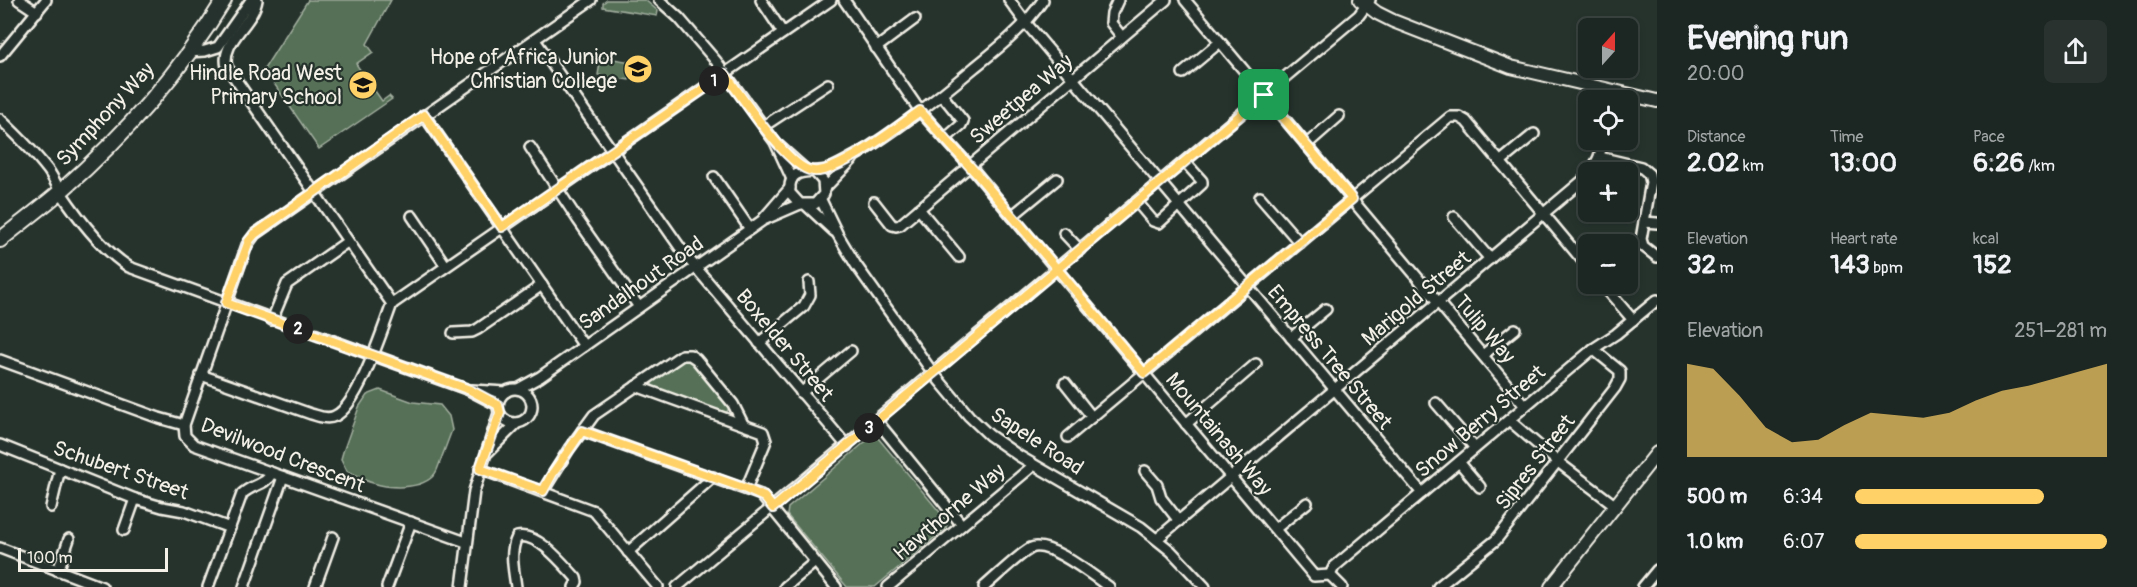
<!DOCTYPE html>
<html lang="en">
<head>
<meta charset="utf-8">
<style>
	:root { --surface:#1c2622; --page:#29322f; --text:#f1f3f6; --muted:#a0a5a5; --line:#3a4340; --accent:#ffd166 }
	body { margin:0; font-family:Pangolin,sans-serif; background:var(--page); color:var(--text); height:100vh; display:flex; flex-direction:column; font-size:22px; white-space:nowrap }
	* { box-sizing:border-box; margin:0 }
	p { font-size:20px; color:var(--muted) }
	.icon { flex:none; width:33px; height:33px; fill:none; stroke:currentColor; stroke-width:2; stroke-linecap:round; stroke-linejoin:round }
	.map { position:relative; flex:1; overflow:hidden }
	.details { display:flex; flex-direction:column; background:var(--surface); width:480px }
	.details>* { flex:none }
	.needle { width:39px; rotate:21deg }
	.tools { position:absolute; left:1578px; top:18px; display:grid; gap:12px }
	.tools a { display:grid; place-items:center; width:60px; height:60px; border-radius:9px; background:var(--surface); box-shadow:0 3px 9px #0003,0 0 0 2px var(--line); font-size:30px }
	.scale { position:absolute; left:18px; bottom:15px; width:150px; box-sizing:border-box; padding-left:6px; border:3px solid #f4f1e8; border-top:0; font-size:16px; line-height:21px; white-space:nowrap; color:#f4f1e8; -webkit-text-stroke:4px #26332d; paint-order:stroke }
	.pin { position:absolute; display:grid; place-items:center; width:51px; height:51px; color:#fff; margin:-26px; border-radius:12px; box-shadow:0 3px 9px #0006 }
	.km { position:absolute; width:30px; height:30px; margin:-15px; border-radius:50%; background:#222; color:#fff; font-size:16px; line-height:30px; text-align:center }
	.round { display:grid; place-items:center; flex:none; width:63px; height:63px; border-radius:9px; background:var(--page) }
	.head { display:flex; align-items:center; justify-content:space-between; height:102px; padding:0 30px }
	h1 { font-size:33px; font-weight:700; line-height:45px }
	.stats { display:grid; grid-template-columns:repeat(3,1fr); gap:9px; height:102px; padding:6px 30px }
	.stats div { display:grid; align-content:center }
	.stats b { font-size:26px; font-weight:700 }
	.stats small { font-size:16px; font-weight:400 }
	.stats p { font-size:16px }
	.chart { height:168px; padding:12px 30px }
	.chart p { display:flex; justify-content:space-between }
	.chart svg { width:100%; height:108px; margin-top:6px; fill:var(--accent); opacity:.7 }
	ul { padding:0 30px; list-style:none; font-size:20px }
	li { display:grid; grid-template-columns:96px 72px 1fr; align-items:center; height:45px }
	li i { height:15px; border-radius:8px; background:var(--accent) }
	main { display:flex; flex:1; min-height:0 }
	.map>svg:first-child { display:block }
</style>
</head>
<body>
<main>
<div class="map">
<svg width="1657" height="587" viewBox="0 0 1657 587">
	<rect width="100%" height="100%" fill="#26332d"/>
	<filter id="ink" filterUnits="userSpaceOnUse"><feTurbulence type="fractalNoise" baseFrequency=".0167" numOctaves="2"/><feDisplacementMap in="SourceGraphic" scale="12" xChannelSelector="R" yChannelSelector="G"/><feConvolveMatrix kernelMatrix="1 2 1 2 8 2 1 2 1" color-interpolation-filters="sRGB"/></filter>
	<g filter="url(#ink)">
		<!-- green -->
		<g fill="#547057" stroke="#a4b0a0" stroke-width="1.5">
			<polygon points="308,0 391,0 367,44 373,52 356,64 382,101 389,96 392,99 319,149 264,69"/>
			<polygon points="607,0 645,0 658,11 657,16 603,7 603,3"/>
			<polygon points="601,57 632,62 629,80 598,75"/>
			<polygon points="681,359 690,359 730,406 727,412 722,413 653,388 651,381"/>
			<path d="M 380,390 L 413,402 L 440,405 L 449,416 L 452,430 L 437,470 C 428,490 392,489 373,483 C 364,481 355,475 347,471 L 341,459 L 343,452 L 359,407 L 367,395 Z"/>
			<polygon points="872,436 878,438 948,522 946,528 875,587 847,587 787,515 788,508"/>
		</g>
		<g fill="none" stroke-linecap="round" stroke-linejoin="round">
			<!-- minor casing -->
			<g stroke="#f4f1e8" stroke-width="14">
				<g id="minor">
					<polyline points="19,0 37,12"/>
					<path d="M 257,0 C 253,24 220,42 227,67 L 392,304"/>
					<polyline points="659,0 679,18 716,61 775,142 792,179"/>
					<polyline points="761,0 783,33"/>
					<polyline points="844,0 920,111 975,172 1314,576 1330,575"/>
					<polyline points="1009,0 1026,23 1422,493"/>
					<polyline points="1118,0 1112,13 1111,23 1122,37"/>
					<polyline points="1185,0 1525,406"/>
					<polyline points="535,40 686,256 847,446"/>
					<polyline points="876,48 915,19"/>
					<polyline points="188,52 205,51 218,47 251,0"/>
					<polyline points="0,56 46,0"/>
					<polyline points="1183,73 1220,42"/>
					<polyline points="942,95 963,121 961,125 945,139"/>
					<polyline points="1611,100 1613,92"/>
					<polyline points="424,115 584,346"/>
					<path d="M 0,119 C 17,135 34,152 48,170 C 53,177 56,184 60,191 C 78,218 101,249 129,267 L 469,390 L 498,405"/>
					<polyline points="764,126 828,84"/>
					<polyline points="1306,145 1339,116"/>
					<polyline points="779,146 807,171"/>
					<polyline points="530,147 578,220 639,307"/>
					<polyline points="1599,157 1641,167 1649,174"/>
					<polyline points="1500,162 1534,134"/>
					<path d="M 815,172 L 823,181 L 824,194 L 815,204 L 800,204 L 790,193 C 787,164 813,175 829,169 C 839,165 849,159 858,154 C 899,129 938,98 975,67 C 1000,47 1025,27 1043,0"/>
					<polyline points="1591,172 1599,157 1603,140"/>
					<polyline points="1649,174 1651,182 1641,239 1643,246 1657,257"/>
					<polyline points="714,177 750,229"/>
					<polyline points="825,188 852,160"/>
					<polyline points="1260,197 1300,243"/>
					<polyline points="821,200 838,235 856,265 933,373 969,416 989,435 1019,456 1141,527 1171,551 1205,587"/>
					<polyline points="874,202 892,225 896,226 900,225 1166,0"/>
					<polyline points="1137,202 1153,221 1159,223 1202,184 1202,181 1185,162"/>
					<polyline points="807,206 834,231"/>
					<polyline points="919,209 959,257"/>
					<polyline points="412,216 446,266"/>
					<polyline points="1012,216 1057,179"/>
					<polyline points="1454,217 1490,259"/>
					<polyline points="764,218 790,188"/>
					<polyline points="1644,222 1657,223"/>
					<polyline points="1064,233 1080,250"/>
					<polyline points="1602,284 1633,320"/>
					<polyline points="392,304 831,0"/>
					<polyline points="272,320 287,284 347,242"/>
					<polyline points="453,333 472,332 478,329 542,285"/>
					<polyline points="1291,338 1326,309"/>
					<polyline points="759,343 804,306 810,295 809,282"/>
					<polyline points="1483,355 1515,329"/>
					<polyline points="0,360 159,418 184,425"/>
					<path d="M 201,375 L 311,414 C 319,416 327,420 335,416 C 358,406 383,328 392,304"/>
					<polyline points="1065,383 1092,417"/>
					<polyline points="636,386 763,432 766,441 746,489"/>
					<polyline points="518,389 540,377 763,220 800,204"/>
					<circle cx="515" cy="406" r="17"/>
					<polyline points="472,390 506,392"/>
					<polyline points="801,393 851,351"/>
					<polyline points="1436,403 1475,448"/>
					<polyline points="1509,420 1558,462 1616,506"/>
					<polyline points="877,421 962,525"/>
					<polyline points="1186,424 1256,364"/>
					<polyline points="582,431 761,495 836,587"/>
					<polyline points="1068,437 1450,117 1459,117 1466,121 1588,267"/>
					<polyline points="0,445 135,499 162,507 184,511 230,528"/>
					<polyline points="488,452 517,423"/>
					<polyline points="1459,462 1480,487"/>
					<polyline points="480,469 594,511 658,587"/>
					<polyline points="1145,471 1157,485 1161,498 1179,521"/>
					<polyline points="543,491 569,449 594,415 682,355 690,355 696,359 733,404 743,424"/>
					<polyline points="51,507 60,469"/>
					<polyline points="1275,529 1307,503"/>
					<polyline points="124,530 135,499"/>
					<polyline points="1157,539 1588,176"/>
					<polyline points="466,542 194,445 185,436 184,425 247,245 255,234 591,0"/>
					<polyline points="0,548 102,587"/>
					<polyline points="628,552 713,477"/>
					<polyline points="58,571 69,539"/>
					<polyline points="1330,575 1334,567 1593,349 1616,334 1657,300"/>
					<polyline points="1330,575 1342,587"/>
					<path d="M 208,587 L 242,494 C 252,484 265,486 272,473"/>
					<polyline points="244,587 283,477"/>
					<polyline points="315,587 333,537"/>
					<polyline points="387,587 411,522"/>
					<polyline points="462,587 474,491 499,413"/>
					<path d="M 516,587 C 514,570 509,553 517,537 C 538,532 563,564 576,578 L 577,582 L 574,587"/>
					<polyline points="677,587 1359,15 1370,0"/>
					<polyline points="785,587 815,562"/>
					<polyline points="888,587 1034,465"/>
					<path d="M 984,587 C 997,576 1018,555 1031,548 C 1049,540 1093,576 1109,587"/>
					<polyline points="1438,587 1496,540 1615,388 1620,379 1620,371 1593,349"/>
					<polyline points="1643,587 1657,570"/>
				</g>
			</g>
			<!-- tertiary casing -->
			<g stroke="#f4f1e8" stroke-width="16">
				<g id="tertiary">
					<polyline points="1360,0 1377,13 1393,21 1511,67 1657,101"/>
					<polyline points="1551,587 1657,453"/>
				</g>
			</g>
			<!-- secondary casing -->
			<g stroke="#f4f1e8" stroke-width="18">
				<path id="secondary" d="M 0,240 C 20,224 41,208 61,191 C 123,137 181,71 224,0"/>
			</g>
			<!-- minor -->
			<use href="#minor" stroke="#26332d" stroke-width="9"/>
			<!-- tertiary -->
			<use href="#tertiary" stroke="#26332d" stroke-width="12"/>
			<!-- secondary -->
			<use href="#secondary" stroke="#26332d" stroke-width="14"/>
		</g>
	</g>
	<g fill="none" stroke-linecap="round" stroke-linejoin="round" filter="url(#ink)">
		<!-- route casing -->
		<g stroke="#fff" stroke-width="12">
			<path id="route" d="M 1264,95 L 1057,269 L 975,172 L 920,111 C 899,126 838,174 813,171 C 788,169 741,95 725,74 L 502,227 L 424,115 L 255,234 L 249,241 L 226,303 L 470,390 L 498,405 L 500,413 L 480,469 L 543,491 L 553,473 L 582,431 L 746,489 L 764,497 L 773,508 L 1057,269 L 1144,373 L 1352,199 L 1264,95"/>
		</g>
		<!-- route -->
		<use href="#route" stroke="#ffd166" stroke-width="8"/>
	</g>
	<!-- icons -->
	<defs>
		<g id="school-disc" transform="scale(1.5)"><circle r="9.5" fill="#ffd166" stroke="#26332d"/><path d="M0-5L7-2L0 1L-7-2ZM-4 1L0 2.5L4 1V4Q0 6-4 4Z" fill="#111"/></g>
	</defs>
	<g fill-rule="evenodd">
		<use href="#school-disc" x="638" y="69"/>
		<use href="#school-disc" x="363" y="85"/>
	</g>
	<g text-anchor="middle" stroke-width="4.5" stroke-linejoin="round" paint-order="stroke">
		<!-- poi labels -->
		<g font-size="21" fill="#f4f1e8" stroke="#26332d" text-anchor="end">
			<text x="617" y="64">Hope of Africa Junior<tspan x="617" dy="24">Christian College</tspan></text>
			<text x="342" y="80">Hindle Road West<tspan x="342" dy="24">Primary School</tspan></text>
		</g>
		<!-- street labels -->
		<g font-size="21" fill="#f4f1e8" stroke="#26332d">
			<text transform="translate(1021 99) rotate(-40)" y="7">Sweetpea Way</text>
			<text transform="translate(105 114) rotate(-47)" y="7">Symphony Way</text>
			<text transform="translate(641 283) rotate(-35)" y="7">Sandalhout Road</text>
			<text transform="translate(1416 298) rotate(-40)" y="7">Marigold Street</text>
			<text transform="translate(1485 329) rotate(50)" y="7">Tulip Way</text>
			<text transform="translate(785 345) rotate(50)" y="7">Boxelder Street</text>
			<text transform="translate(1330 357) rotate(50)" y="7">Empress Tree Street</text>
			<text transform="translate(1480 421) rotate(-40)" y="7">Snow Berry Street</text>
			<text transform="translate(1219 434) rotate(50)" y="7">Mountainash Way</text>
			<text transform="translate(1037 441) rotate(33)" y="7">Sapele Road</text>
			<text transform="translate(283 455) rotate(21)" y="7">Devilwood Crescent</text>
			<text transform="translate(1535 462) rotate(-52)" y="7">Sipres Street</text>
			<text transform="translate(121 470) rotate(19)" y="7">Schubert Street</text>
			<text transform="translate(949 512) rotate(-40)" y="7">Hawthorne Way</text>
		</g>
	</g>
</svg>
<div class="tools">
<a><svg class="needle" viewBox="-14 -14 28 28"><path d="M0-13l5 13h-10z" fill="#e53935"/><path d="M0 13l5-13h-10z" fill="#a0a5a5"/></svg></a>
<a><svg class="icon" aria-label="locate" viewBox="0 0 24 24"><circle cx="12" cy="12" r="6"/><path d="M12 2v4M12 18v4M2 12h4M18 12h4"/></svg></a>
<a>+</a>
<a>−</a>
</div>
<div class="scale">100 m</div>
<div class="pin" style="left:1264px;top:95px;background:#1e9e55"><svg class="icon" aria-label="arrive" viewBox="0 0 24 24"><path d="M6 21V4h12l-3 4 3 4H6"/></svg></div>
<b class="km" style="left:714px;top:81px">1</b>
<b class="km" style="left:298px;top:329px">2</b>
<b class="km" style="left:869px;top:428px">3</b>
</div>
<section class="details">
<div class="head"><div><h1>Evening run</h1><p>20:00</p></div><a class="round"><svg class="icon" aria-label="share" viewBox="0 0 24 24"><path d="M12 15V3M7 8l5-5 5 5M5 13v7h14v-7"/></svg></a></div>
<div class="stats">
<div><p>Distance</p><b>2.02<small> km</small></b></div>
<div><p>Time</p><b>13:00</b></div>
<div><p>Pace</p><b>6:26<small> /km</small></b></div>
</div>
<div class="stats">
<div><p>Elevation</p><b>32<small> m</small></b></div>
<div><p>Heart rate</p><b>143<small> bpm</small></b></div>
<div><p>kcal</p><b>152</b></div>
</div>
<div class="chart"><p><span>Elevation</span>251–281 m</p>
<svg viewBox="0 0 160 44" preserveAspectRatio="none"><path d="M0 44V6L10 8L20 19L30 32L40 38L50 37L60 31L70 26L80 27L90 28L100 26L110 21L120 17L130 15L140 12L150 9L160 6V44z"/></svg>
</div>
<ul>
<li><b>500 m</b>6:34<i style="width:75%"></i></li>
<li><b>1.0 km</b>6:07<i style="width:100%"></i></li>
</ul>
</section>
</main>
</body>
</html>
